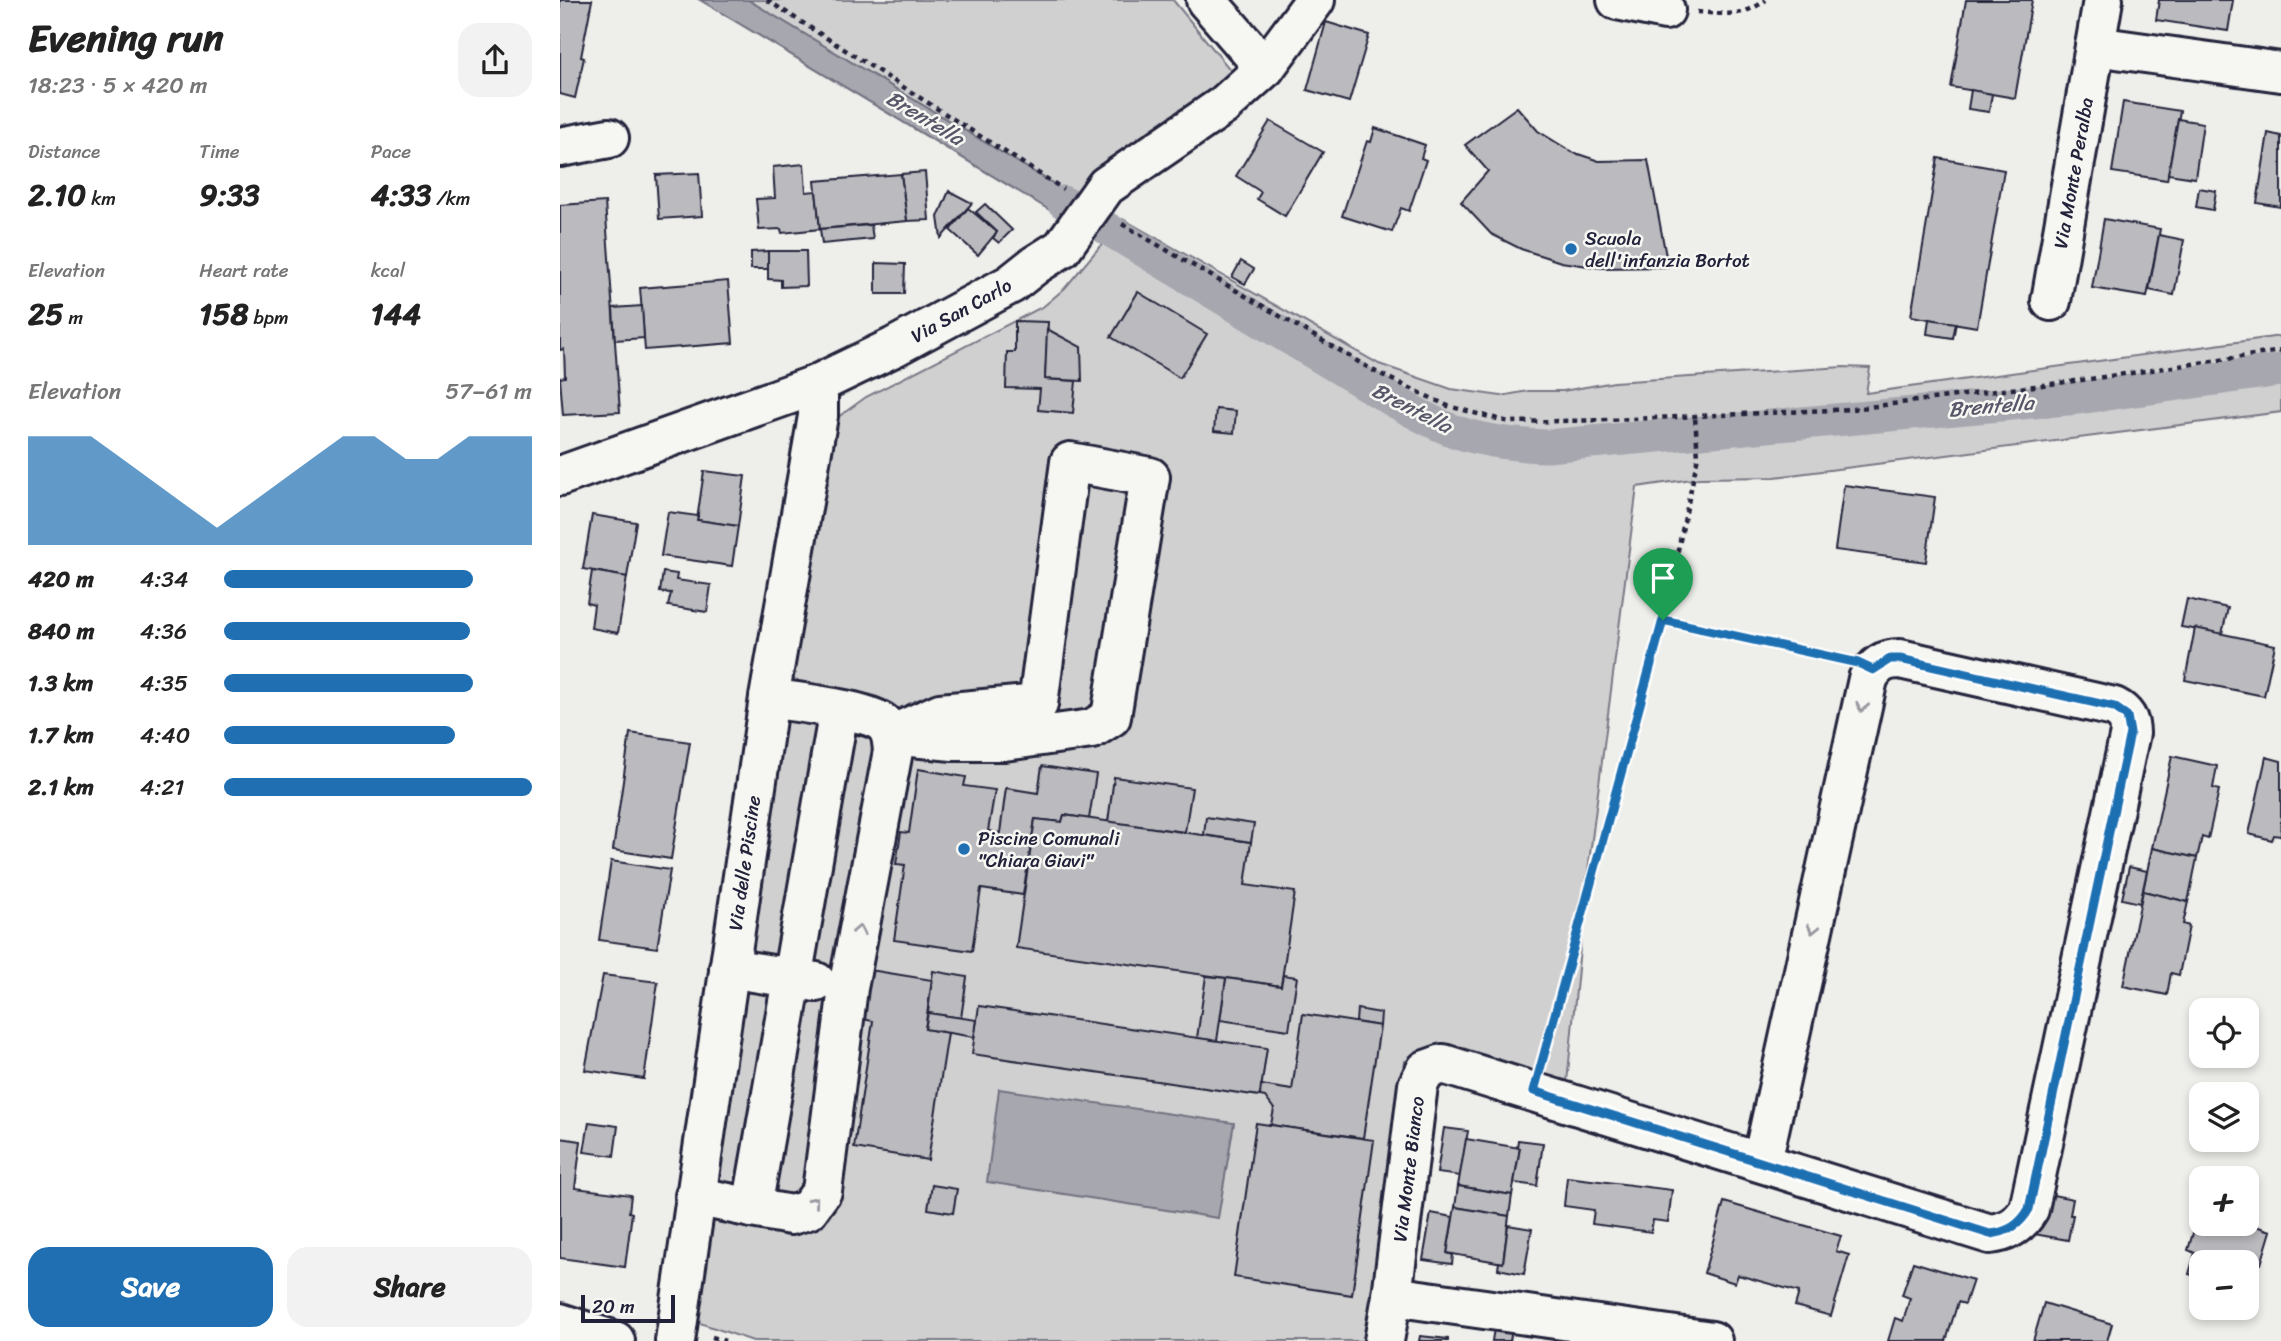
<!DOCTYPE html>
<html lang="en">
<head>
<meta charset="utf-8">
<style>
	:root { --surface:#fff; --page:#f2f2f2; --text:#222; --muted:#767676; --accent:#1f6fb2 }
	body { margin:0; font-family:Sriracha,sans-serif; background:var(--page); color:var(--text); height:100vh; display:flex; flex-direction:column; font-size:26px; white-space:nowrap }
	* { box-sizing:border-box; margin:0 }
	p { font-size:23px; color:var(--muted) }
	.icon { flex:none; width:38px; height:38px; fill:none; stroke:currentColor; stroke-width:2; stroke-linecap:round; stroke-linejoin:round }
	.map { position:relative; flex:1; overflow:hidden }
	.details { display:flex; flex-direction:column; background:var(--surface); width:560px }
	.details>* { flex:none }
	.buttons { position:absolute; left:1629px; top:998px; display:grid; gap:14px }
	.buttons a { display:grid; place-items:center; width:70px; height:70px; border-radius:14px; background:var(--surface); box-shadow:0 4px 10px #0003; font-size:35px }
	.scale { position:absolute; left:21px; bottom:18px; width:94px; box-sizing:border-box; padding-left:7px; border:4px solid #22223b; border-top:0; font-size:19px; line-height:24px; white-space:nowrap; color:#22223b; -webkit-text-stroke:5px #f6f6f2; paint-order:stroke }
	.pin { position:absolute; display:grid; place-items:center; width:60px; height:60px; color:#fff; margin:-72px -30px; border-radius:50% 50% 50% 0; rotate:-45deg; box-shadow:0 0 7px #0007 }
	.pin .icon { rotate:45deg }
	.round { display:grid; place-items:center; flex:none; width:74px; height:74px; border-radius:21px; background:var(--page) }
	.summary { display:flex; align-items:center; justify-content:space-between; height:119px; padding:0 28px }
	h1 { font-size:38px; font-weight:700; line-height:52px }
	.stats { display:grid; grid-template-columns:repeat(3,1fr); gap:10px; height:119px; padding:7px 28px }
	.stats div { display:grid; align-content:center }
	.stats b { font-size:30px; font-weight:700 }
	.stats small { font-size:19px; font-weight:400 }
	.stats p { font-size:19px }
	.chart { height:196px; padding:14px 28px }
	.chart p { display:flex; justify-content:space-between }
	.chart svg { width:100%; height:126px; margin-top:7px; fill:var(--accent); opacity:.7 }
	.primary-button { display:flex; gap:14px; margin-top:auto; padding:14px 28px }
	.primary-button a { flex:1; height:80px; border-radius:21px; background:var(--accent); color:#fff; font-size:28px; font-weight:700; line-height:80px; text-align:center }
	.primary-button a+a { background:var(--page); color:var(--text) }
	ul { padding:0 28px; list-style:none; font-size:23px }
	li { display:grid; grid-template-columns:112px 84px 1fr; align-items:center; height:52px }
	li i { height:18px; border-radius:9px; background:var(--accent) }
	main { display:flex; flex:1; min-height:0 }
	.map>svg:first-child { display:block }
</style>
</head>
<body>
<main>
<section class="details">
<div class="summary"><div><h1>Evening run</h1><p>18:23 · 5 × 420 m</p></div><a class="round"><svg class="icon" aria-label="share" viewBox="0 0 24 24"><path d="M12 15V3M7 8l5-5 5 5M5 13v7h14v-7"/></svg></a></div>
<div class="stats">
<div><p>Distance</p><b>2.10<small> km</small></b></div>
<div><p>Time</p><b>9:33</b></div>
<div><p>Pace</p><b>4:33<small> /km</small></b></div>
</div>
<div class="stats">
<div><p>Elevation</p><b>25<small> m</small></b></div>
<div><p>Heart rate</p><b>158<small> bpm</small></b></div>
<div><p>kcal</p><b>144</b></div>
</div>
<div class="chart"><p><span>Elevation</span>57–61 m</p>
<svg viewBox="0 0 160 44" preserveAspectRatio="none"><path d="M0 44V6L10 6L20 6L30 14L40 22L50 30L60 38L70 30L80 22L90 14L100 6L110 6L120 14L130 14L140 6L150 6L160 6V44z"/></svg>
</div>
<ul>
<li><b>420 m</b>4:34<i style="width:81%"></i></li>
<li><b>840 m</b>4:36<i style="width:80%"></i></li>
<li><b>1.3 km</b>4:35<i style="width:81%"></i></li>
<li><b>1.7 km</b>4:40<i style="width:75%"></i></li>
<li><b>2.1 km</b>4:21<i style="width:100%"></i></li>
</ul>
<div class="primary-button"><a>Save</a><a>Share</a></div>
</section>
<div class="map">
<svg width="1721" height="1341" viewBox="0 0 1721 1341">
	<rect width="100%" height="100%" fill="#eeeeeb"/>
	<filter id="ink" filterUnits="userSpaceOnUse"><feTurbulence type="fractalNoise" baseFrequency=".0143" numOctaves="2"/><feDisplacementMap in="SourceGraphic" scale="14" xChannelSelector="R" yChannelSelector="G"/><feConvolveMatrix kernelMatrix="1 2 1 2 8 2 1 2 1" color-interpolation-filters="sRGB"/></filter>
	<g filter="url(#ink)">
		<!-- green -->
		<g fill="#d0d0d1" stroke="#797986" stroke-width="2">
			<polygon points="188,0 613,0 677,78 546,169 514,196"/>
			<polygon points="563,219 819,364 891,389 941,396 968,391 1003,391 1054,382 1283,367 1310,368 1306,393 1721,336 1721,412 1215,477 1139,478 1077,487 1026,886 1004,1114 845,1061 809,1341 193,1341 134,1321 270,423 306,397 484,306 505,288"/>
		</g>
		<!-- water -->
		<g fill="#a7a7af" stroke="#727281" stroke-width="2">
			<polygon points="140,0 188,0 514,196 501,217"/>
			<polygon points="439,1089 674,1123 658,1218 427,1182"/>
		</g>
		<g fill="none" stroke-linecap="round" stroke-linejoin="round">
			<!-- canal -->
			<path stroke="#a7a7af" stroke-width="33" d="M 503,202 L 834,401 C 850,410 867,420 884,427 C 916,441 952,445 987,446 L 1518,398 L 1721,370"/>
		</g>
		<!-- building -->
		<g fill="#bbbbbf" stroke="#22223b" stroke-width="2">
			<polygon points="0,0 32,0 21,57 24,58 15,98 0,94"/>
			<polygon points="1406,0 1472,0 1455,98 1391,87"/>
			<polygon points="1599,0 1673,0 1668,31 1596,20"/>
			<polygon points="766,22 809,35 789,102 747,90"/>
			<polygon points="1411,90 1432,94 1429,112 1408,109"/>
			<polygon points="1563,102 1620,111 1607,180 1552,172"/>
			<polygon points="957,107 978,131 1012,152 1039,161 1088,160 1108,267 1041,268 1001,262 961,249 931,234 901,202 928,171 905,145"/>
			<polygon points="1618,119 1643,123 1635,178 1608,174"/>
			<polygon points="710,121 763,152 725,216 697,199 701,192 676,176"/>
			<polygon points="815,128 865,145 861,158 866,160 849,211 841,208 832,232 782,216 807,141 811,142"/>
			<polygon points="1708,133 1721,136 1721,207 1697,203"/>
			<polygon points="1378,158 1444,170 1417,327 1351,316"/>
			<polygon points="244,164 246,192 256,191 260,229 222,233 221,229 199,230 196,199 215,198 213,167"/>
			<polygon points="365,172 369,220 347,221 341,174"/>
			<polygon points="139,173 142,216 99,219 96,175"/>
			<polygon points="341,174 347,221 260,229 255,181"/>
			<polygon points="1639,188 1656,191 1653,210 1636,207"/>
			<polygon points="389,191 412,203 381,238 378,217"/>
			<polygon points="45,202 60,412 3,415 0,378 5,377 4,349 0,350 0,205"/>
			<polygon points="425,204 452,230 439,243 433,238 437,232 416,212"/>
			<polygon points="408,208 437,232 418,255 390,230"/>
			<polygon points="1544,219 1600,229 1587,297 1532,288"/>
			<polygon points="311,225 313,239 262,244 260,229"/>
			<polygon points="1599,235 1624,240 1614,295 1589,290"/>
			<polygon points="208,251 208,269 191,269 191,252"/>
			<polygon points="208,251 246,251 247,286 221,287 221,280 208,279"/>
			<polygon points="681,261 694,269 685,284 672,277"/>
			<polygon points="316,263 345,264 344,294 316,294"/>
			<polygon points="168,281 173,343 85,350 80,288"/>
			<polygon points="578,292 647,334 620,378 551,337"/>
			<polygon points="82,306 84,338 55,340 53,308"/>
			<polygon points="1369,319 1396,323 1393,338 1367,334"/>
			<polygon points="455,321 488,322 485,379 516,381 513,413 478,410 480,389 446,388 447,352 455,352"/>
			<polygon points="487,329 521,347 522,381 485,379"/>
			<polygon points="656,409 676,411 674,433 654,431"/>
			<polygon points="144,471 185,476 178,526 137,520"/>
			<polygon points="1284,485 1375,497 1366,562 1275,550"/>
			<polygon points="108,512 138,516 137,520 178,526 172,566 101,556"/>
			<polygon points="32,515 76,522 67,577 23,569"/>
			<polygon points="32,571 67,577 58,633 31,628 34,605 27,603"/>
			<polygon points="103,572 117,574 116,580 151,585 147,612 108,606 111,593 100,592"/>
			<polygon points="1627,599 1668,608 1662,634 1621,627"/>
			<polygon points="1635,628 1715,645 1704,696 1625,680"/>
			<polygon points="70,733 130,742 111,859 53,850"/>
			<polygon points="1612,756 1657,766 1653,788 1659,790 1648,839 1642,837 1637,858 1592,848"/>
			<polygon points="1706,757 1721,761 1721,836 1714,835 1712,840 1689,834"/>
			<polygon points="482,766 536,774 529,819 504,815 502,822 475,819 463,895 421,889 412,951 334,940 345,865 336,864 341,832 349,833 358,769 406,777 404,786 435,790 428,831 440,833 446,788 478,793"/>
			<polygon points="554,777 632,788 625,832 548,822"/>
			<polygon points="504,815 691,842 685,885 735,892 721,986 456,948 475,819 502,822"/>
			<polygon points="646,817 694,824 691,842 644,835"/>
			<polygon points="1592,848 1637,858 1628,902 1583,891"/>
			<polygon points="51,861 110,870 97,948 39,940"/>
			<polygon points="1569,867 1587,871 1580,903 1562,899"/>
			<polygon points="1583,891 1628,902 1623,924 1629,926 1619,975 1611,973 1607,995 1563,986"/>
			<polygon points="310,970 372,980 365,1029 388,1033 368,1160 294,1148 313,1021 296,1018"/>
			<polygon points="373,971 407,977 401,1018 368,1013"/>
			<polygon points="43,975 98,982 84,1079 25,1070"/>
			<polygon points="723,975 737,977 729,1030 660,1020 666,978 721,986"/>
			<polygon points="646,976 666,978 657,1041 637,1038"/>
			<polygon points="419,1006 707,1048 700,1096 412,1054"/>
			<polygon points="797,1009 821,1013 820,1026 796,1022"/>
			<polygon points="368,1013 417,1020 414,1037 365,1029"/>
			<polygon points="743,1014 820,1026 803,1138 711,1125 714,1109 705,1097 700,1096 701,1085 732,1090"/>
			<polygon points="29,1122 58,1126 54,1156 24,1152"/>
			<polygon points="696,1123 814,1140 792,1295 674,1277"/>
			<polygon points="884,1128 908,1131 900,1176 877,1173"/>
			<polygon points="0,1138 21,1141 15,1188 71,1195 69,1212 72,1213 65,1267 0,1258"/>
			<polygon points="906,1139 960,1148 952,1195 898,1186"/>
			<polygon points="958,1140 983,1143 977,1186 954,1183 960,1148 957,1147"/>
			<polygon points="1007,1177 1112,1190 1108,1222 1093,1220 1091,1232 1032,1224 1034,1210 1004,1206"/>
			<polygon points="372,1185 397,1189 393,1213 368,1209"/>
			<polygon points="898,1186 952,1195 949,1216 895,1207"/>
			<polygon points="1488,1194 1513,1199 1510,1215 1513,1215 1508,1240 1474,1234"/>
			<polygon points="1164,1202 1281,1236 1276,1251 1289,1255 1271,1316 1235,1306 1239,1292 1178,1275 1175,1283 1144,1273"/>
			<polygon points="895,1207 949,1216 943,1263 887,1253"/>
			<polygon points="1640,1209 1642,1223 1686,1223 1711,1231 1701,1264 1690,1261 1687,1270 1687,1262 1642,1262 1642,1278 1629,1274 1635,1253 1628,1250"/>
			<polygon points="871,1213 893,1217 887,1253 893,1255 892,1264 863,1260"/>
			<polygon points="948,1225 972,1229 964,1274 938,1269 939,1262 943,1263"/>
			<polygon points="1353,1262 1413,1280 1405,1304 1398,1302 1386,1341 1328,1341 1335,1318 1343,1321 1350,1298 1342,1295"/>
			<polygon points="1484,1303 1552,1324 1547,1341 1473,1341"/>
			<polygon points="934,1328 952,1330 950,1341 932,1341"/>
			<polygon points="860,1336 888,1339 888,1341 859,1341"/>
		</g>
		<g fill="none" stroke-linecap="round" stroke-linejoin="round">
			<!-- minor casing -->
			<g stroke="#22223b" stroke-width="44">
				<g id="minor">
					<polyline points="646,0 705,68"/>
					<polyline points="1057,0 1105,10"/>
					<polyline points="1535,46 1721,72"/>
					<polyline points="0,147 49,138"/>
					<polyline points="1491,301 1543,0"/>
					<polygon points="510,462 590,477 551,717 532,729 444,741 393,741 331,735 380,713 478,704"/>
					<polyline points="0,476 253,386 334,347 451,284 475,265 502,248 546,186 664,105 705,68 755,0"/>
					<polyline points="169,968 256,982"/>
					<polyline points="135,1196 192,1208 279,710"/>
					<path d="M 192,1208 L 231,1215 L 248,1210 L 262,1191 L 288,988 L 333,751 C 332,742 332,732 325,725 C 312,710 232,702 209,698"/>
					<path d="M 832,1296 L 858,1085 L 866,1070 L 883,1064 L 1430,1234 C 1448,1232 1460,1225 1469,1209 L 1570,733 C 1570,720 1566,713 1554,707 L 1340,659 C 1324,659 1315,665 1308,679 L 1202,1162"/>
					<polyline points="0,1323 55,1341"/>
					<polyline points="115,1341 209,698 258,416 258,397 253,386"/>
					<polyline points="824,1341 832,1296 1152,1341"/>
				</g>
			</g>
			<!-- path -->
			<g stroke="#22223b" stroke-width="4.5" stroke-dasharray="5 5" stroke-linecap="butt">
				<polyline points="207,0 503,189"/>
				<path d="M 1137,12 C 1167,14 1181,18 1206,0"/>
				<polyline points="562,224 816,372 888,406 949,422 1049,420 1293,409 1530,379 1721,351"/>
				<polyline points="1103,620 1138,456 1135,417"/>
				<polyline points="982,1060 1103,620 1282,660"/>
				<polyline points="152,1337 165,1341"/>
			</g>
			<!-- minor -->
			<use href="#minor" stroke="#f6f6f2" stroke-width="38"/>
		</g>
		<!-- one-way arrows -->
		<defs><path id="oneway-chevron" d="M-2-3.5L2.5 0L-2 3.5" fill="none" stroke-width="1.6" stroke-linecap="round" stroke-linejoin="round" transform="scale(1.75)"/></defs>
		<g stroke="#9797a0">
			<use href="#oneway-chevron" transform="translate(1302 707) rotate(102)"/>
			<use href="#oneway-chevron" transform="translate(1253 929) rotate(102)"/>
			<use href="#oneway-chevron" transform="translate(299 930) rotate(-79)"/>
			<use href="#oneway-chevron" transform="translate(254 1201) rotate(-51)"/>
		</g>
	</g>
	<g fill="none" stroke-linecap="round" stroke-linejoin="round" filter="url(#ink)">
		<!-- route casing -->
		<g stroke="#fff" stroke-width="14">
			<path id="route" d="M 1103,620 L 1298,663 L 1313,670 L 1330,659 L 1340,659 L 1554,707 L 1567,716 L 1570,733 L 1469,1209 C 1460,1225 1448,1232 1430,1234 L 974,1091 Z"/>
		</g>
		<!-- route -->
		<use href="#route" stroke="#1f6fb2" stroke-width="9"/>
	</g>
	<!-- markers -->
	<g fill="#1f6fb2" stroke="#f6f6f2" stroke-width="2.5">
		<circle cx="1011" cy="249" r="7"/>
		<circle cx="404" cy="849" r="7"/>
	</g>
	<g text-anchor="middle" stroke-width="5" stroke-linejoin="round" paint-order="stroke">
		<!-- street labels -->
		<g font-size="19" fill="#22223b" stroke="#f6f6f2">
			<text transform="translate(1513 173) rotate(-80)" y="7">Via Monte Peralba</text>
			<text transform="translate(401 310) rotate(-29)" y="7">Via San Carlo</text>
			<text transform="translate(184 863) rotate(-82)" y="7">Via delle Piscine</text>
			<text transform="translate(848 1169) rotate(-83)" y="7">Via Monte Bianco</text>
		</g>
		<!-- poi labels -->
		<g font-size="19" fill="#22223b" stroke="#f6f6f2" text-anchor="start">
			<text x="1025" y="245">Scuola<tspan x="1025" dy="22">dell'infanzia Bortot</tspan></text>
			<text x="418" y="845">Piscine Comunali<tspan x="418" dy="22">"Chiara Giavi"</tspan></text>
		</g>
		<!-- water labels -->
		<g font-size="21" font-style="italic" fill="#575769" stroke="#f6f6f2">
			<text transform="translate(365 118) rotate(31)" y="7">Brentella</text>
			<text transform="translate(1431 406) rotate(-5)" y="7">Brentella</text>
			<text transform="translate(852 408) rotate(27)" y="7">Brentella</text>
		</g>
	</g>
</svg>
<div class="buttons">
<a><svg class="icon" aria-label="locate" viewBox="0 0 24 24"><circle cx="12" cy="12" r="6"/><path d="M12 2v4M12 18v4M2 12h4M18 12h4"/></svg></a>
<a><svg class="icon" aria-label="layers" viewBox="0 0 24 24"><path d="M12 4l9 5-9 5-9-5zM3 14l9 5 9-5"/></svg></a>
<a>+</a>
<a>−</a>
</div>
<div class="scale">20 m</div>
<div class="pin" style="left:1103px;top:620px;background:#1e9e55"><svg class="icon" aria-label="arrive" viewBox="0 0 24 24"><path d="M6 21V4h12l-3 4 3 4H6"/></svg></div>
</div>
</main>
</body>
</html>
